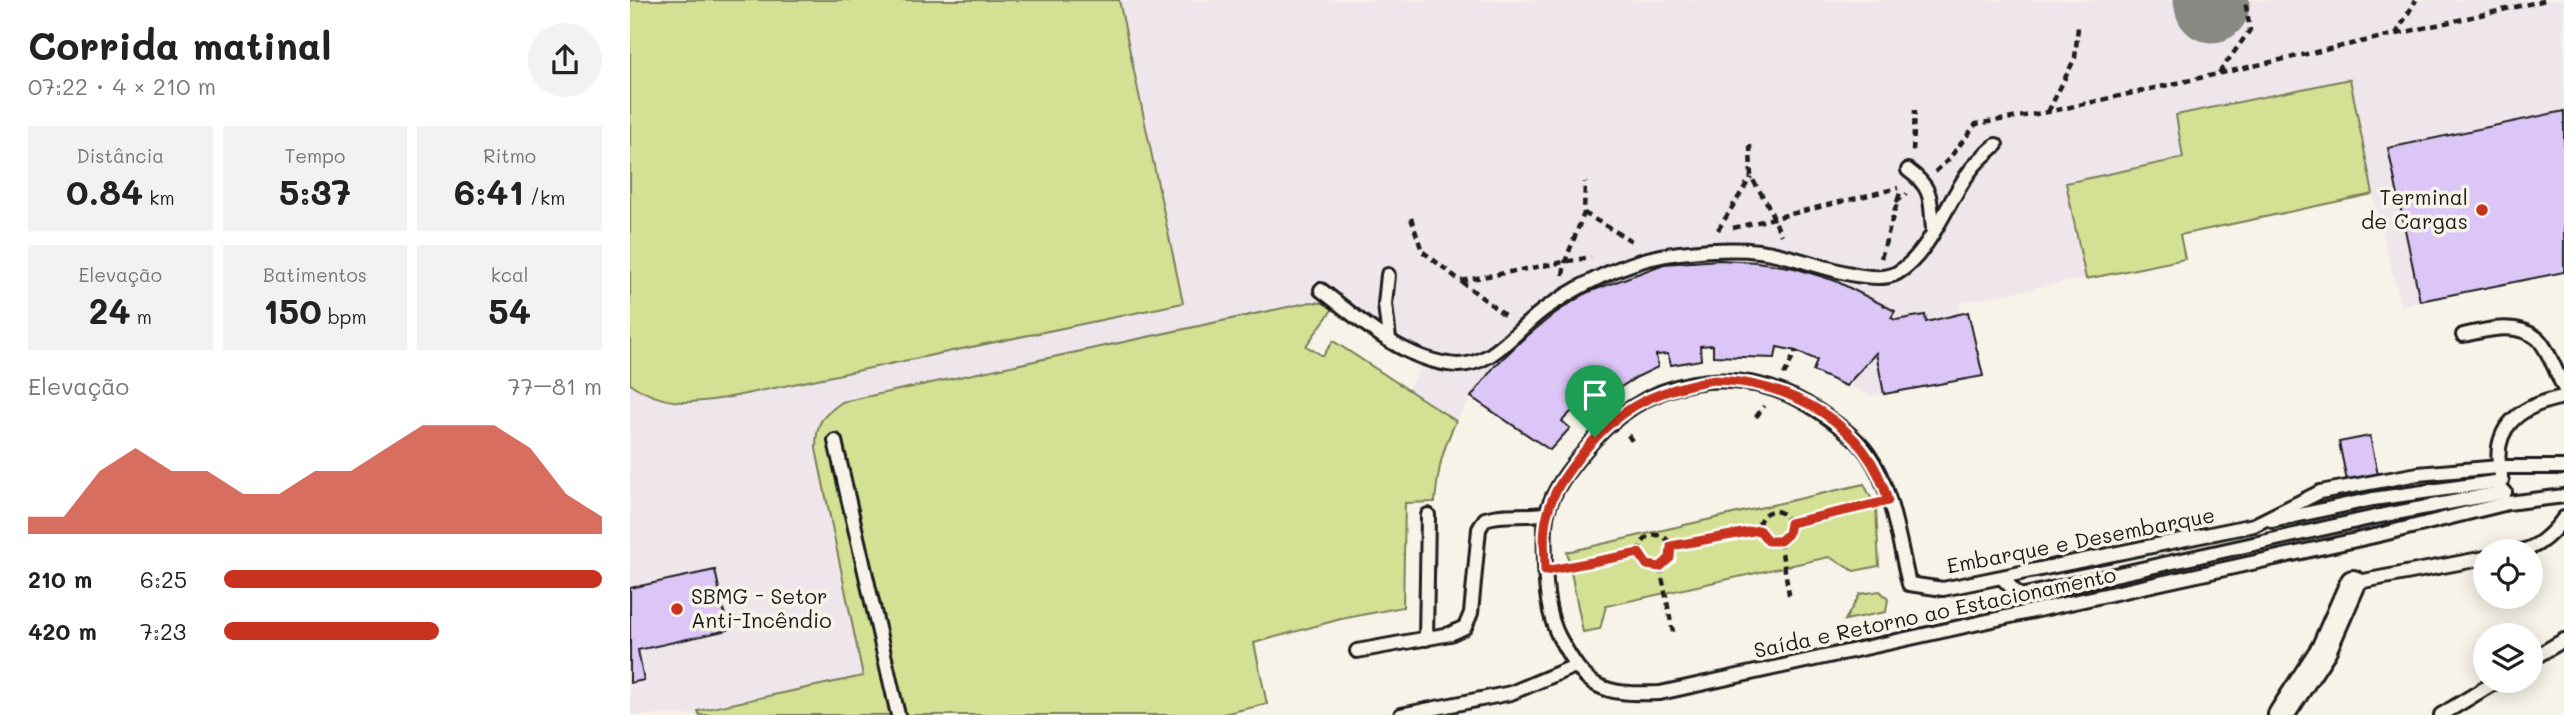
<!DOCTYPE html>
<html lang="pt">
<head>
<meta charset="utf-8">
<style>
	:root { --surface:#fff; --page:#f2f2f2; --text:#222; --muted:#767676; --accent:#c8321e }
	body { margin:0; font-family:Mali,sans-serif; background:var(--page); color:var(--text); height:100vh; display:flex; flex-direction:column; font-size:26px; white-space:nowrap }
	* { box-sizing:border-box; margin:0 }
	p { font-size:23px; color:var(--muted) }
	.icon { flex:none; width:38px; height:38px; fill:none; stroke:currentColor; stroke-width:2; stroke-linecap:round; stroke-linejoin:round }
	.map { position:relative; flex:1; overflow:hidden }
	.drawer { display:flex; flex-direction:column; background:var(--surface); width:630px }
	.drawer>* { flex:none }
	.fabs { position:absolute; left:1843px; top:539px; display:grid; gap:14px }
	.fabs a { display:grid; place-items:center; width:70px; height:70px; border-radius:50%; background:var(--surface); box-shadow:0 4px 18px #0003; font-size:35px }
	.pin { position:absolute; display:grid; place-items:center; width:60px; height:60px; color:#fff; margin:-72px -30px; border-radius:50% 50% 50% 0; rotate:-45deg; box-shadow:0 0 7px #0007 }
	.pin .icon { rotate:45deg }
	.round { display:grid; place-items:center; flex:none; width:74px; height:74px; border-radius:37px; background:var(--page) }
	.summary { display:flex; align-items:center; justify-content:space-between; height:119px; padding:0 28px }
	h1 { font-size:38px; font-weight:700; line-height:52px }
	.figures { display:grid; grid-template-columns:repeat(3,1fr); gap:10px; height:119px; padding:7px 28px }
	.figures div { display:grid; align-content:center; border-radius:0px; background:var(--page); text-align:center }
	.figures b { font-size:35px; font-weight:700 }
	.figures small { font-size:19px; font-weight:400 }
	.figures p { font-size:19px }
	.chart { height:196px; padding:14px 28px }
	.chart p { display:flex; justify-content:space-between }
	.chart svg { width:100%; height:126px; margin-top:7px; fill:var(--accent); opacity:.7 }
	ul { padding:0 28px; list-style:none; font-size:23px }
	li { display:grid; grid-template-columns:112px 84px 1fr; align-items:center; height:52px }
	li i { height:18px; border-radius:9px; background:var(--accent) }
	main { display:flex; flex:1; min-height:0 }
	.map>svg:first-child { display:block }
</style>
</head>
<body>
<main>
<section class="drawer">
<div class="summary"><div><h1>Corrida matinal</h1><p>07:22 · 4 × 210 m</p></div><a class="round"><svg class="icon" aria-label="share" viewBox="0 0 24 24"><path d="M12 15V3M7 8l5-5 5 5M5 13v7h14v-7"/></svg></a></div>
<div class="figures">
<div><p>Distância</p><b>0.84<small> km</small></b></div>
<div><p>Tempo</p><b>5:37</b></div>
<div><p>Ritmo</p><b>6:41<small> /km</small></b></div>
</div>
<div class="figures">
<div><p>Elevação</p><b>24<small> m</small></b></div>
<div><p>Batimentos</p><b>150<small> bpm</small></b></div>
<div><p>kcal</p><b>54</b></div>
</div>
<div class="chart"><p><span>Elevação</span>77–81 m</p>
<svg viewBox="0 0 160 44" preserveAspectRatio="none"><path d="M0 44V38L10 38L20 22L30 14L40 22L50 22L60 30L70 30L80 22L90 22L100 14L110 6L120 6L130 6L140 14L150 30L160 38V44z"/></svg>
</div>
<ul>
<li><b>210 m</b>6:25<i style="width:100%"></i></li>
<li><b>420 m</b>7:23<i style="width:57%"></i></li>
</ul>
</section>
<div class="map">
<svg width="1934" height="715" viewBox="0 0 1934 715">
	<rect width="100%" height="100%" fill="#f7f3e8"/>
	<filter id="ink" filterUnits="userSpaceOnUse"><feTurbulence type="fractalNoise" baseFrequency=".0143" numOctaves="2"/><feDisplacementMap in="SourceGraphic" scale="14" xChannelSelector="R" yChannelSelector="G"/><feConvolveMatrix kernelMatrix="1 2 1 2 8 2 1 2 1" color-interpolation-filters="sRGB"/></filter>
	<g filter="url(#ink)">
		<!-- built -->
		<polygon fill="#efe6ec" points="0,0 1934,0 1934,272 1771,306 1743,194 1550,235 1555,259 1329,303 1330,312 1338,312 1353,376 1242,396 1183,371 1187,360 1166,351 1148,347 1145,358 1084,356 1083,345 1070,346 1071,360 1041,365 1038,354 1027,355 1028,367 1007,377 981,393 975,384 954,399 933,421 940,428 920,450 841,398 826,421 777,390 790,370 704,308 681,302 241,396 194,415 186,429 186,449 233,677 69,710 69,715 0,715"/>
		<!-- green -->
		<g fill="#d4e093" stroke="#787e58" stroke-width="2">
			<path d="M 0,0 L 489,0 L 553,303 L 96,398 C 57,404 34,406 0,384 Z"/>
			<polygon points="1720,79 1743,194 1550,235 1555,259 1456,279 1436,183 1553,158 1546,115"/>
			<path d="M 681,302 L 692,303 L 704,307 L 676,346 L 693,356 L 703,341 L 826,421 C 812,450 808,470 805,502 L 775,503 L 773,607 L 711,619 L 624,643 L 637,704 L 589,715 L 69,715 L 68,711 L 233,676 L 186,449 C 186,422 191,417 212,402 Z"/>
			<polygon points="1234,484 1246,508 1249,566 1224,571 1199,557 976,606 970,629 953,632 937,552"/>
			<polygon points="1250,591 1258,599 1256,612 1215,620 1230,594"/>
		</g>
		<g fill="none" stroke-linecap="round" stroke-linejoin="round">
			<!-- taxiway -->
			<polyline stroke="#8a8882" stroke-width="75" points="1581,0 1582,5"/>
		</g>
		<!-- building -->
		<g fill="#dbc6f7" stroke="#1c1c1c" stroke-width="2">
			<polygon points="1934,111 1934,272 1790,301 1758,148"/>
			<polygon points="1089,260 1127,262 1164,268 1206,281 1265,311 1261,318 1266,320 1295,315 1296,322 1338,312 1353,376 1254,394 1246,353 1216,386 1183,371 1187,360 1166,351 1147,347 1145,358 1083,356 1083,345 1070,346 1071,360 1041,365 1038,354 1026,355 1028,367 1007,377 981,393 976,383 954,399 932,421 940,428 920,450 841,397 864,367 891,341 924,314 956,293 1034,264"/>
			<polygon points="1740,436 1761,538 1730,544 1709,442"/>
			<polygon points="85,570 98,630 8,650 14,680 0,683 0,588"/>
		</g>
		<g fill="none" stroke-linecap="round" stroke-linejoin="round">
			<!-- service casing -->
			<g stroke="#1c1c1c" stroke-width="18">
				<g id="service">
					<path d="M 1278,170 C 1304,189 1300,200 1303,230"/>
					<polyline points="758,275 755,304 759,339"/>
					<path d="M 691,290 C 729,319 770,357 818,364 C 862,372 886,327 919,306 C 958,280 1002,258 1050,253 C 1076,250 1103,248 1129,251 C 1166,254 1238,289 1267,273 C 1299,255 1318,200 1340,171 C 1347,161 1357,153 1366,145"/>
					<path d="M 1833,335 C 1857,330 1886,321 1908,339 C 1917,347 1928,376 1934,388"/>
					<polyline points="205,441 268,715"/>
					<path d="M 1934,467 L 1869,467 L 1788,474 L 1690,492 L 1624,525 L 1313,589 L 1279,584 C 1269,543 1262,488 1238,454 C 1226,437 1207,424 1190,412 C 1108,357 1012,376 952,454 C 937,472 924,489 917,512 C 913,530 915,547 915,565 C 916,589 918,616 929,637 C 957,689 970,695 1030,693 L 1749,535 L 1878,503 L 1934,496"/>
					<path d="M 1871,475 C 1859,427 1891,405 1934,397"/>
					<polyline points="1642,521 1743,499 1872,481"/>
					<path d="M 1890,551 C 1908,548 1923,533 1934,518"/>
					<polyline points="1372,578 1390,596 1745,517 1875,492"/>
					<polyline points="1723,583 1855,558"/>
					<polyline points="796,639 798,515"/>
					<path d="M 727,651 L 820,634 L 835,627 L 841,613 L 849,529 L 855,519 C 875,512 896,518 917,513"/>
					<polyline points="1900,660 1934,640"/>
					<polyline points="771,715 881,693 945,666"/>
					<polyline points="1811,715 1867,681"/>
				</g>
			</g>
			<!-- minor casing -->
			<g stroke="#1c1c1c" stroke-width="30">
				<polyline id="minor" points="1651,715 1694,649 1723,583"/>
			</g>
			<!-- path -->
			<g stroke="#1c1c1c" stroke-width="4.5" stroke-dasharray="7 5" stroke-linecap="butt">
				<polyline points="1767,34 1916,0"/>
				<polyline points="1589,73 1620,30 1615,0"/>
				<polyline points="1418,112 1445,58 1448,27"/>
				<polyline points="1120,145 1121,177 1137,203 1151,235"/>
				<polyline points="1283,151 1285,110"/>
				<polyline points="1305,172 1318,160 1346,124 1418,112 1766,34 1786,0"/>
				<polyline points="1266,202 1277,194"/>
				<polyline points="954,213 1005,243"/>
				<polyline points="781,218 792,251 877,317"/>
				<polyline points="1103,228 1268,188"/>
				<polyline points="1088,230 1121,177"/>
				<polyline points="1251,258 1271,189"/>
				<polyline points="933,275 935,262 954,213 955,182"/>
				<polyline points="831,281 961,257"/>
				<polyline points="1154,375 1166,351"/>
				<polyline points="954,399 972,409"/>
				<polyline points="1126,417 1134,406"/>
				<polyline points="998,435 1004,444"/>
				<circle cx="1144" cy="526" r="15"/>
				<polyline points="1160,523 1241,505"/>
				<circle cx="1026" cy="551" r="16"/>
				<polyline points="1150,541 1160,600"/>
				<polyline points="1041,546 1129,530"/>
				<polyline points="1030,567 1043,632"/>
				<polyline points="933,568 1009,553"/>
			</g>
			<!-- service -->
			<use href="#service" stroke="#f7f3e8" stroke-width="12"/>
			<!-- minor -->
			<use href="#minor" stroke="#f7f3e8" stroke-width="24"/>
		</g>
	</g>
	<g fill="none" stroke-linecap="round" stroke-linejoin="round" filter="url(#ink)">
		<!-- route casing -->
		<g stroke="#fff" stroke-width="14">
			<path id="route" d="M 1082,380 C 1159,381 1237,423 1258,501 L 1160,523 L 1158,534 L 1150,541 L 1138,541 L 1129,530 L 1041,546 L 1040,558 L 1030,567 L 1017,565 L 1009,553 L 915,571 C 915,551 912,531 918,512 C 923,492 934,477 947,460 C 986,409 1019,392 1082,380 Z"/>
		</g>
		<!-- route -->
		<use href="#route" stroke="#c8321e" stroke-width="9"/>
	</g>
	<!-- markers -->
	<g fill="#c8321e" stroke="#f7f3e8" stroke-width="2.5">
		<circle cx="1852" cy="210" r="7"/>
		<circle cx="47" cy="609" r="7"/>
	</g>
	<g text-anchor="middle" stroke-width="7" stroke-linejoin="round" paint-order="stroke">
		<!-- poi labels -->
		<g font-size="21" fill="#1c1c1c" stroke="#f7f3e8" text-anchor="end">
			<text x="1838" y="205">Terminal<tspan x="1838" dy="24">de Cargas</tspan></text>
			<text x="61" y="604" text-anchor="start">SBMG - Setor<tspan x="61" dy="24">Anti-Incêndio</tspan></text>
		</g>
		<!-- street labels -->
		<g font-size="21" fill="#1c1c1c" stroke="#f7f3e8">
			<text transform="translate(1451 541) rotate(-11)" y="7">Embarque e Desembarque</text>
			<text transform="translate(1305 613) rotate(-12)" y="7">Saída e Retorno ao Estacionamento</text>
		</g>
	</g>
</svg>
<div class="fabs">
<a><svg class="icon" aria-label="locate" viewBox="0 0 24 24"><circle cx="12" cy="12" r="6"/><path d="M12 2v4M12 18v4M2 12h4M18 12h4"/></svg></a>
<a><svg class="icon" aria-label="layers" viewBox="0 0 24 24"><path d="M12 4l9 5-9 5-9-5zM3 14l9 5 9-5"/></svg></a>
</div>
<div class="pin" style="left:965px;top:437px;background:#1e9e55"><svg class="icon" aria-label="arrive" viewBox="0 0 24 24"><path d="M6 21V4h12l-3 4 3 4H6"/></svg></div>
</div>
</main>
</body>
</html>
